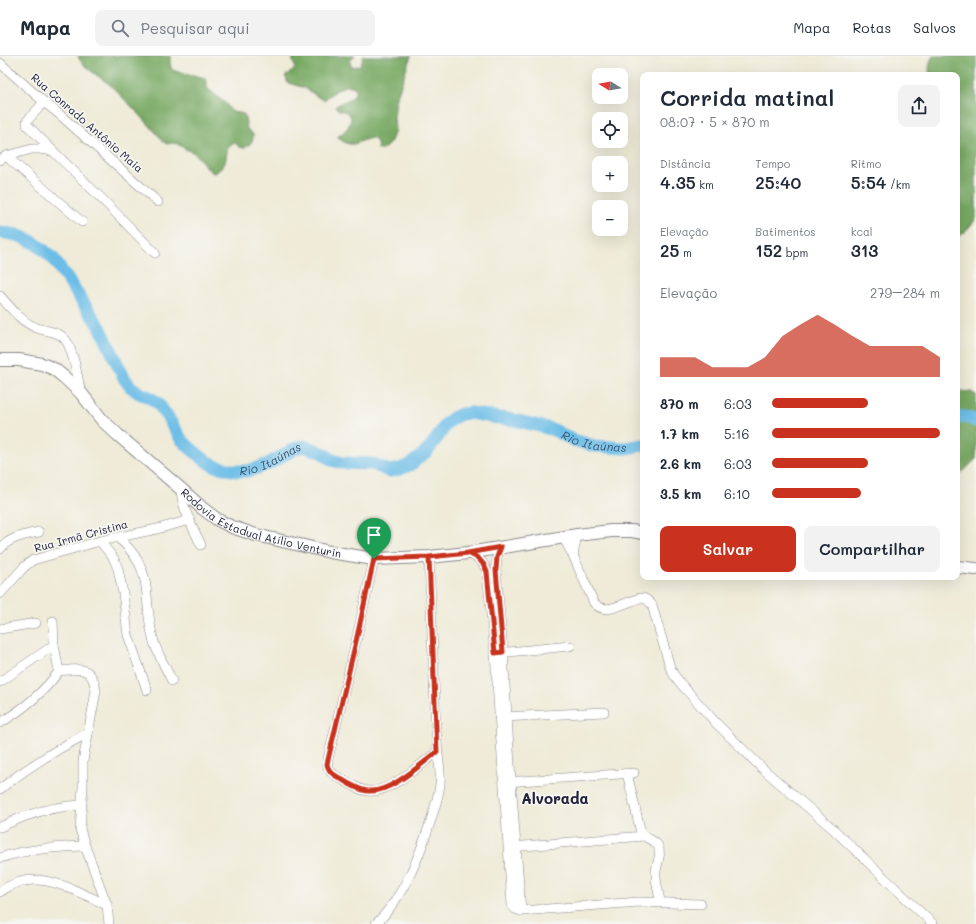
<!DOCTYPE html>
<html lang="pt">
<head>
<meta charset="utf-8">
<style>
	:root { --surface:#fff; --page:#f2f2f3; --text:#1f2937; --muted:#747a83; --line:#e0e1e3; --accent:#c8321e }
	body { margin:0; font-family:Mali,sans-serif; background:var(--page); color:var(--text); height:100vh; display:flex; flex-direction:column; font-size:15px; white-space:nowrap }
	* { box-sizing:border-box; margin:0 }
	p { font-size:13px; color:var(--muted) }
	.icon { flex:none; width:22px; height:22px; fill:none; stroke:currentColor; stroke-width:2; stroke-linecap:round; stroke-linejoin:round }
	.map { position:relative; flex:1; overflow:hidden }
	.panel { position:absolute; left:640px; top:16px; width:320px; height:508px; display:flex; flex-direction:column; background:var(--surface); border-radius:8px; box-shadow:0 4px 16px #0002 }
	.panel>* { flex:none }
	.needle { width:26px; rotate:281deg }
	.fabs { position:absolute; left:592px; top:12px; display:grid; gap:8px }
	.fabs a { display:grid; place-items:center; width:36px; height:36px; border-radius:8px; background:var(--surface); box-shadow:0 4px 16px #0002; font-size:20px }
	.pin { position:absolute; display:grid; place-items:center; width:34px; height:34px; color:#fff; margin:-41px -17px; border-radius:50% 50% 50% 0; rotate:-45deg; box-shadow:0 0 4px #0007 }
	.pin .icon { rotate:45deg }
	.round { display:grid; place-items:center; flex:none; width:42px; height:42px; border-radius:8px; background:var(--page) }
	.overview { display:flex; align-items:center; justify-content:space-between; height:68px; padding:0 20px }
	h1 { font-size:22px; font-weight:600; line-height:30px }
	.figures { display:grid; grid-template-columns:repeat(3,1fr); gap:6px; height:68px; padding:4px 20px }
	.figures div { display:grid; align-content:center }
	.figures b { font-size:17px; font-weight:600 }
	.figures small { font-size:11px; font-weight:400 }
	.figures p { font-size:11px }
	.chart { height:112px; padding:8px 20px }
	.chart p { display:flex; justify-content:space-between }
	.chart svg { width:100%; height:72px; margin-top:4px; fill:var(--accent); opacity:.7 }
	.button { display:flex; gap:8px; margin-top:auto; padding:8px 20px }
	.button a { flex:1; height:46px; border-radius:8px; background:var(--accent); color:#fff; font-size:16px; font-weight:600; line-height:46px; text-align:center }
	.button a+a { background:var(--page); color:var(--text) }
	ul { padding:0 20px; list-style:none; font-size:13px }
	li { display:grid; grid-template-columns:64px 48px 1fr; align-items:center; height:30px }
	li i { height:10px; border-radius:5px; background:var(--accent) }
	header { display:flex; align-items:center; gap:24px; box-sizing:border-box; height:56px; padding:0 20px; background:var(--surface); border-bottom:1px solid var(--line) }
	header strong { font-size:19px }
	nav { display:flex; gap:22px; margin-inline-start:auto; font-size:14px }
	.search { width:280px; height:36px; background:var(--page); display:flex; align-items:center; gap:10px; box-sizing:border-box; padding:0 14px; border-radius:8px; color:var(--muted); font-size:15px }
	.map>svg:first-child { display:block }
</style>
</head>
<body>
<header>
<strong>Mapa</strong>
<div class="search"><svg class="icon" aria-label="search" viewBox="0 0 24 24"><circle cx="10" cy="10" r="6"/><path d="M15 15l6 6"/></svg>Pesquisar aqui</div>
<nav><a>Mapa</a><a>Rotas</a><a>Salvos</a></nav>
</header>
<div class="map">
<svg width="976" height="868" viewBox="0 0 976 868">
	<rect width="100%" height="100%" fill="#f6f6f2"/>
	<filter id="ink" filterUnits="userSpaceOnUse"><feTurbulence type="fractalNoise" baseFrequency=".025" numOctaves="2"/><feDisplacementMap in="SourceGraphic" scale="8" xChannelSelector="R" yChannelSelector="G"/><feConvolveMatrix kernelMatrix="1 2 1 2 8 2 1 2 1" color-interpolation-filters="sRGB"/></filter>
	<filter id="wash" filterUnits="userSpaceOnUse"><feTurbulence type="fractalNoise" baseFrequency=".012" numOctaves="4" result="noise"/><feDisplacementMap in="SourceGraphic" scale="16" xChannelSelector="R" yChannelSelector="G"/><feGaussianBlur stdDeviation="0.9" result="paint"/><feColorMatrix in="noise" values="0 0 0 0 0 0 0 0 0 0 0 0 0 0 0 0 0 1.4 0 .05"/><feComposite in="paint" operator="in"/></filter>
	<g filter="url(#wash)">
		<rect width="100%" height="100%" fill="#efebd8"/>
		<!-- forest -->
		<g fill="#77a862" stroke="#4c654e">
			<path d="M 78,0 L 170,0 L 170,8 L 172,14 C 182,18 194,18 205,22 L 207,28 L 207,32 L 226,48 L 231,55 L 244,58 C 248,68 243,72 253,78 C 254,86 250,88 244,92 L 239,91 L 234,86 L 228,91 L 225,107 L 217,116 L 213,117 C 206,112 201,104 195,98 C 193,95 193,97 190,95 C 179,91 180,85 166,88 L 141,60 L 109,28 L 87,12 L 79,3 Z"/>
			<path d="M 293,0 L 355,0 L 350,5 L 351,11 L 359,10 L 362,5 L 363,0 L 411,0 L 396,43 L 394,62 L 395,75 L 391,85 L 386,91 L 380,94 L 377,93 C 378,87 377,85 372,82 C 363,83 354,91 346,87 C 343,86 340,83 337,81 C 345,76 350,71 351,61 L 347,56 L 339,54 L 335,51 C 342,45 348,45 354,40 L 356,33 C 347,23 332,38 324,44 L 321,43 L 305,32 L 288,27 L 285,20 C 303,8 291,13 293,0 Z"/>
			<path d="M 933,0 L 976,0 L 976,163 L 964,177 L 957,181 L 957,19 L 929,19 C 929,13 929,5 933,0 Z"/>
			<polygon points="962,335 971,336 976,339 976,403 965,414 957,420 957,337"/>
		</g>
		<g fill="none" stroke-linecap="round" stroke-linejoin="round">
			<!-- river -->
			<g stroke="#6cbde7" stroke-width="13">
				<path id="s1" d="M 0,176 L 17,179 L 27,183 L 36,188 L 53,202 L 101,273 L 124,322 L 130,330 L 139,337 L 149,341 L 158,347 L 170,365 L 181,383 L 189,391 L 206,405 L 215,410 L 236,415 L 247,415 L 258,412 L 268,408 L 296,392 L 303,390 L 313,393 L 323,397 L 332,404 L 342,407 L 373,408 L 389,415 L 400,413 L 410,409 L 427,395 L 440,378 L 445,369 L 453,362 L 461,358 L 471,357 L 492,361 L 514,364 L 543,371 L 554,374 L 573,384 L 594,390 L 626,392 L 643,389"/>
				<polyline points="957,361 966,361 976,365"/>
			</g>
		</g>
	</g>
	<g filter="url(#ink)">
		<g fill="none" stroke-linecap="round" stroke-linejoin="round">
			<!-- minor casing -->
			<g stroke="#88868a" stroke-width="10">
				<g id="minor">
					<polyline points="0,7 44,46 59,58 158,146"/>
					<polyline points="44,46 27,65 27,69 53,95"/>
					<polyline points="6,100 32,93 39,93 53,95 105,146 155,197"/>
					<polyline points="0,104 6,100 82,166"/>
					<path d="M 0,240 C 11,252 21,266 37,272 C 45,275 56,275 63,281 C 73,289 78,324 81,337"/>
					<path d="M 181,433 C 182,453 193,471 201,489"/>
					<path d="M 117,481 C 126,488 133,496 139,507 C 146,521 147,537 148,552 C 149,563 151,575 154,586 C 158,599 166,612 172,625"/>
					<path d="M 563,481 L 573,499 L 594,547 C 605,559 619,549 632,545 C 635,544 638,542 641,542 C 646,542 649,545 652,549 L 670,611 L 674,619 L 681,628 L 717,668 L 763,713 L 832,772 L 933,868"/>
					<polyline points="100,485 114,503 118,513 123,537 128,579 147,634"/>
					<path d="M 0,493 C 10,481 25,479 39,476"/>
					<path d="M 468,497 C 478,502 483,504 487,516 L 495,597 L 512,849 L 515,853 L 521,855 L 511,725 L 503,596 L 496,514 L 497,501 L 501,491"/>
					<polyline points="573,499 577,479"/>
					<path d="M 374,503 L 357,581 L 328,703 C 326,715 331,717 340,722 C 348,727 358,734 368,735 C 389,738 421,708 437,696"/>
					<polyline points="0,538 24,511 33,504 100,485 157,473 190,464"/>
					<polyline points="53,565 54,589 59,615"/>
					<polyline points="0,573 36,567"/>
					<polyline points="497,597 570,590"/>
					<path d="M 59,615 C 81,613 92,609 96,635 L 83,705 L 83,731 L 80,773 L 85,790 L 107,849 L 109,868"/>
					<polyline points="0,626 54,589"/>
					<polyline points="501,661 604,656"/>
					<path d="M 0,667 C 22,654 44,636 59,615"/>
					<path d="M 627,717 L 641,777 C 646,783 655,784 658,790 C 662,798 657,807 656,815 C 655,825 659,836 660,846"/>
					<polyline points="506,726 634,717"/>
					<path d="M 0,733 C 28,711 57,693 88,677"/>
					<path d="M 0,771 C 10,767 19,762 29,759 C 46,753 63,750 81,749"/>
					<polyline points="512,791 644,780"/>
					<path d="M 0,802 C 27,793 56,791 85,790"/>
					<path d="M 0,836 C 35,809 73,834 107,849"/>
					<polyline points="521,855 639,846 701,848"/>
					<path d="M 376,868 C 405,839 420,799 432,761 C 435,750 439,739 440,728 C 441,718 439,708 438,698 C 437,690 437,682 436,674 L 429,501"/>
				</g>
			</g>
			<!-- secondary casing -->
			<g stroke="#88868a" stroke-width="14">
				<g id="secondary">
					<path id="s2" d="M 0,304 L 19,304 L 42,308 L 54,313 L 65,322 L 81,337 L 102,364 L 118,379 L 181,433 L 202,452 L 218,464 L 232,471 L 256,479 L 330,496 L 374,503 L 429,501 L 468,497 L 577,479 L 611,475 L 632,475 L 643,477"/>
					<polyline points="957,511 976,513"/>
				</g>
			</g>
			<!-- minor -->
			<use href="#minor" stroke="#fff" stroke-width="9"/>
			<!-- secondary -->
			<use href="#secondary" stroke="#fff" stroke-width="12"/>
		</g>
	</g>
	<g fill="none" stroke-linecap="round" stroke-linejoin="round" filter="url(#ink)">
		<!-- route casing -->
		<g stroke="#fff" stroke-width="8">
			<path id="route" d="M 374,503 L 357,581 L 327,708 C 328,713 329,715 333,718 C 343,724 358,735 369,735 C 390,737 421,708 437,696 L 429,501 L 468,497 L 478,502 L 484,509 L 487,516 L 495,597 L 503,596 L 496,514 L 497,501 L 501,491 L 468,497 L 429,501 L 374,503"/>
		</g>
		<!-- route -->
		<use href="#route" stroke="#c8321e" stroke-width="5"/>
	</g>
	<g text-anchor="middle" stroke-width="3.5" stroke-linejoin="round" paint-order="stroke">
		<!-- street labels -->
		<g font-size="11" fill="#22223b" stroke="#f6f6f2">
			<text transform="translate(87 67) rotate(41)" y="4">Rua Conrado Antônio Maia</text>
			<text dy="4" stroke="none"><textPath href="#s2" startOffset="320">Rodovia Estadual Atílio Venturin</textPath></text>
			<text transform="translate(81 480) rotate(-15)" y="4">Rua Irmã Cristina</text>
		</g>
		<!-- water labels -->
		<g font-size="12" font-style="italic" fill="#3c5877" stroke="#f6f6f2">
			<text dy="4" stroke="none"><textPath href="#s1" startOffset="748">Rio Itaúnas</textPath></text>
			<text dy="4" stroke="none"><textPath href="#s1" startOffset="388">Rio Itaúnas</textPath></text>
		</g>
		<!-- district labels -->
		<g font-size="15" font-weight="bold" fill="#22223b" stroke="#f6f6f2">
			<text x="555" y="748">Alvorada</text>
		</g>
	</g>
</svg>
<div class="fabs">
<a><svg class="needle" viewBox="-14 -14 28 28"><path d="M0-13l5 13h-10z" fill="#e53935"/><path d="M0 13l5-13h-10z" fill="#747a83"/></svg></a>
<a><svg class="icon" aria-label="locate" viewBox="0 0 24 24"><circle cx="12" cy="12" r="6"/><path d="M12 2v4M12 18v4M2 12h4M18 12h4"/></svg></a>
<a>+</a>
<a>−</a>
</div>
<div class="pin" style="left:374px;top:503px;background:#1e9e55"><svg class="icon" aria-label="arrive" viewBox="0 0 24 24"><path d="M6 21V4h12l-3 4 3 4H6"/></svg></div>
<section class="panel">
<div class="overview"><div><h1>Corrida matinal</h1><p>08:07 · 5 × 870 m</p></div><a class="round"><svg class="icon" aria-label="share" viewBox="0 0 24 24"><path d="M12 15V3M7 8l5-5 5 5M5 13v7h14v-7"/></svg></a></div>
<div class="figures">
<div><p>Distância</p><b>4.35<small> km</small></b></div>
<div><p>Tempo</p><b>25:40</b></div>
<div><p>Ritmo</p><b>5:54<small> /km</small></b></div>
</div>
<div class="figures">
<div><p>Elevação</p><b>25<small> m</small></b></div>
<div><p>Batimentos</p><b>152<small> bpm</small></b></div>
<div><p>kcal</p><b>313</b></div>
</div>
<div class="chart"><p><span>Elevação</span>279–284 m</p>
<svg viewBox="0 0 160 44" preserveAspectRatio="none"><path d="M0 44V32L10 32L20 32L30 38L40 38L50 38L60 32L70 19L80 12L90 6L100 12L110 19L120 25L130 25L140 25L150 25L160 32V44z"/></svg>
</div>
<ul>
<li><b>870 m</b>6:03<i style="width:57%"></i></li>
<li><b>1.7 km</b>5:16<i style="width:100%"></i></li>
<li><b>2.6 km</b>6:03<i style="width:57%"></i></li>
<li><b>3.5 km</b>6:10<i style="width:53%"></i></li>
</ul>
<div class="button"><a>Salvar</a><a>Compartilhar</a></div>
</section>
</div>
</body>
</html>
